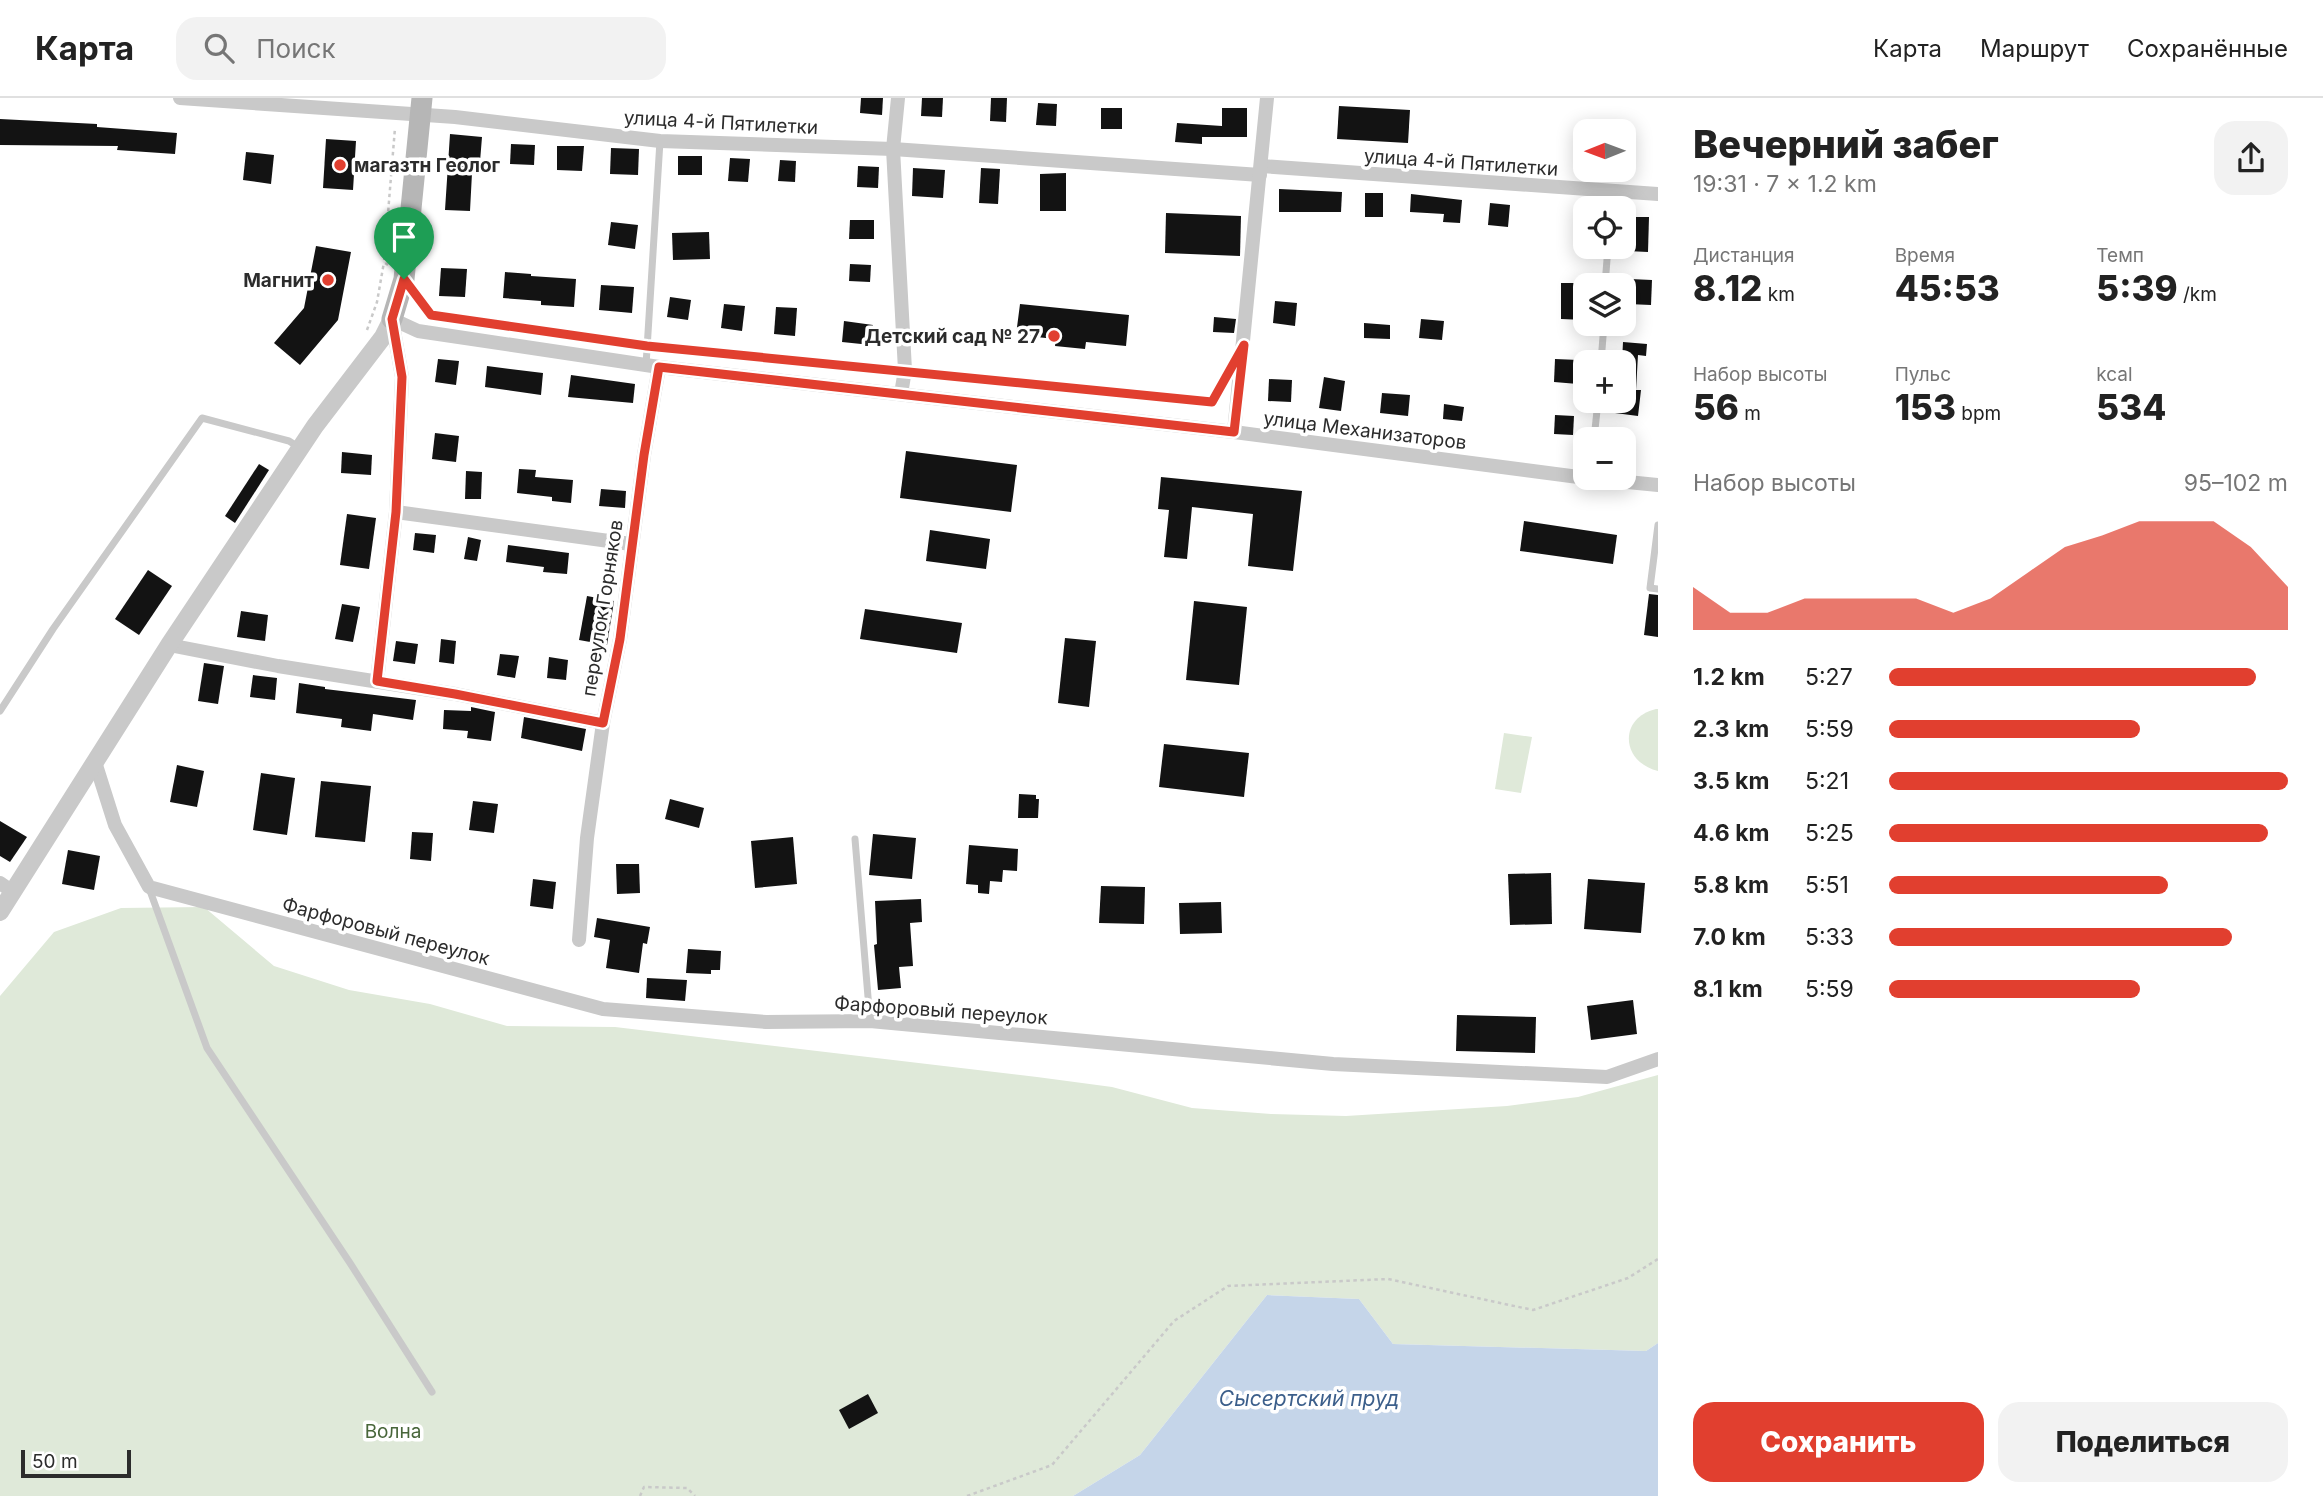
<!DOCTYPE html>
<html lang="ru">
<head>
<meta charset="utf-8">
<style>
	:root { --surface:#fff; --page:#f2f2f2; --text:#222; --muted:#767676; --line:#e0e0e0; --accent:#e13f2f }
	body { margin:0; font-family:Inter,sans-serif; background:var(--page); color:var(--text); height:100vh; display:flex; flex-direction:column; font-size:26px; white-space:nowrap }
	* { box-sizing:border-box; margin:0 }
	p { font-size:23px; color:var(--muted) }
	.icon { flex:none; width:38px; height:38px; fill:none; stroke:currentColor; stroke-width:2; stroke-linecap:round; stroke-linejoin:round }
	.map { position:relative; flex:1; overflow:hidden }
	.sheet { display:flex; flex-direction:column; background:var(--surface); width:665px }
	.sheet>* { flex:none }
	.needle { width:46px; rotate:269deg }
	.tools { position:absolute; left:1573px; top:21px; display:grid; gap:14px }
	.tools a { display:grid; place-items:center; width:63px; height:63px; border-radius:14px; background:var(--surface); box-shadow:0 4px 18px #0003; font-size:35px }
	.scale { position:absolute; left:21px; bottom:18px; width:110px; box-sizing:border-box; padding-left:7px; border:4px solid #2c2c2c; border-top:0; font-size:19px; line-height:24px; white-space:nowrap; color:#2c2c2c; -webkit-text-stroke:5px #fff; paint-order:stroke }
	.pin { position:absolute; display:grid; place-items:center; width:60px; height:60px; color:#fff; margin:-72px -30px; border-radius:50% 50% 50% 0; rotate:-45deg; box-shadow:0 0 7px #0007 }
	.pin .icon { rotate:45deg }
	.round { display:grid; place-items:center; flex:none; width:74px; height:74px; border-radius:21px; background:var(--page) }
	.summary { display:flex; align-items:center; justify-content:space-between; height:119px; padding:0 35px }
	h1 { font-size:38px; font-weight:800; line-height:52px }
	.stats { display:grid; grid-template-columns:repeat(3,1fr); gap:10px; height:119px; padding:7px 35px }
	.stats div { display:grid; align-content:center }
	.stats b { font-size:35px; font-weight:800 }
	.stats small { font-size:19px; font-weight:400 }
	.stats p { font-size:19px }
	.chart { height:196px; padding:14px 35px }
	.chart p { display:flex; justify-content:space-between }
	.chart svg { width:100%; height:126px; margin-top:7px; fill:var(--accent); opacity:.7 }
	.cta { display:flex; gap:14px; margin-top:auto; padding:14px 35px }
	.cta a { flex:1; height:80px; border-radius:21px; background:var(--accent); color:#fff; font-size:28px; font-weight:800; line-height:80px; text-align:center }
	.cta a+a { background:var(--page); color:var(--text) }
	ul { padding:0 35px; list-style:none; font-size:23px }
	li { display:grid; grid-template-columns:112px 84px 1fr; align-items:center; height:52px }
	li i { height:18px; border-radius:9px; background:var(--accent) }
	header { display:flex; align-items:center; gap:42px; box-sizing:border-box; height:98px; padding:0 35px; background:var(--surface); border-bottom:2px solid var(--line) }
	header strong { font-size:33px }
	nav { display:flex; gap:38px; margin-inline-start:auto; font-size:24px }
	.search { width:490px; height:63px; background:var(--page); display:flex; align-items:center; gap:18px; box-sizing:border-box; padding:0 24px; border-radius:21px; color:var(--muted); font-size:26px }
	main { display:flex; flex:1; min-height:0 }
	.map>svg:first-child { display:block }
</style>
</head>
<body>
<header>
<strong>Карта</strong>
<div class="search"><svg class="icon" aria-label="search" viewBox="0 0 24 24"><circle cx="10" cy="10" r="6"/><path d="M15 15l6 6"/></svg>Поиск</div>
<nav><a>Карта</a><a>Маршрут</a><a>Сохранённые</a></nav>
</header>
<main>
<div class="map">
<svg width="1658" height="1398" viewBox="0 0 1658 1398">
	<rect width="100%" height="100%" fill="#fff"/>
	<!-- green -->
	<g fill="#dfe9d9">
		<path d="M 1656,611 L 1658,611 L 1658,673 C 1621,664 1618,620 1656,611 Z"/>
		<polygon points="1504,635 1532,639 1521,695 1495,691"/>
		<polygon points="204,809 274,868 349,892 430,906 507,928 615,929 1037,979 1112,989 1192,1010 1271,1016 1346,1018 1507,1008 1578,999 1658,977 1658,1245 1646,1253 1393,1246 1359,1201 1267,1197 1140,1357 1073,1398 0,1398 0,898 54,834 121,810"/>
	</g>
	<!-- water -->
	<polygon fill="#c5d5e9" points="1267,1197 1359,1201 1393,1246 1646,1253 1658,1245 1658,1398 1073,1398 1140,1357"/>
	<!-- building -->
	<g fill="#131313">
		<polygon points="861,0 883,0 882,17 860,15"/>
		<polygon points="922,0 943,0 942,19 921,18"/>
		<polygon points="991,0 1007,0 1006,24 990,23"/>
		<polygon points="1038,5 1057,6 1056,28 1036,27"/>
		<polygon points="1339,8 1410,12 1408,45 1337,41"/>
		<rect x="1101" y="10" width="21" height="21"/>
		<polygon points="1222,10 1247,10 1247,39 1202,39 1202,46 1175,44 1177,25 1222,28"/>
		<polygon points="0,21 97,26 97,29 177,35 175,56 117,52 118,48 0,47"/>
		<polygon points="450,36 482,39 479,76 472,75 470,113 445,112"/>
		<polygon points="326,41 356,43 353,92 323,90"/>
		<polygon points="511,46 535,47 534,67 510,66"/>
		<polygon points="557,48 584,48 582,73 557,72"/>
		<polygon points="611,50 639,51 638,77 610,76"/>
		<polygon points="246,54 274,57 271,86 243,82"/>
		<rect x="678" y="58" width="24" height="19"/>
		<polygon points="730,60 750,61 748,84 728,83"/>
		<polygon points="780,62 796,63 795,84 778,83"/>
		<polygon points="858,68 879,69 878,90 857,89"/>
		<polygon points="913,70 945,72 943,100 912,98"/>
		<polygon points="981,70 1000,71 998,106 979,105"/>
		<polygon points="1066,75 1066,113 1040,113 1040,76"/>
		<polygon points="1279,91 1342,94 1341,114 1279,114"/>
		<rect x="1365" y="95" width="18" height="24"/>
		<polygon points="1411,96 1462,102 1460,125 1443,124 1444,116 1410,114"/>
		<polygon points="1490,105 1510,107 1508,129 1488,127"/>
		<polygon points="1166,115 1241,118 1240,158 1165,155"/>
		<polygon points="1627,119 1649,119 1648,154 1627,153"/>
		<polygon points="850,122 874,122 874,141 849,141"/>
		<polygon points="611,124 638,127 635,151 608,147"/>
		<polygon points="709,134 710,161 673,162 672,135"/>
		<polygon points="316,148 351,154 338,222 300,267 274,245 304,210"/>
		<polygon points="850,166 871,167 870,184 849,183"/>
		<polygon points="441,170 467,171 465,199 439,198"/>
		<polygon points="505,174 531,176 531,178 576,181 574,209 541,207 541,203 503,200"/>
		<polygon points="1630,181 1652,182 1651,207 1628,206"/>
		<polygon points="1561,185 1586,185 1585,222 1561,221"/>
		<polygon points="601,187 634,189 632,215 599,212"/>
		<polygon points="670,199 691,202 688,222 667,219"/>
		<polygon points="1275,203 1297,205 1295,228 1273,225"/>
		<polygon points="724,206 745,208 742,233 721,230"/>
		<polygon points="1020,206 1129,217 1126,248 1086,244 1085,251 1055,248 1056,241 1016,237"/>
		<polygon points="776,209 797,210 795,238 774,236"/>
		<polygon points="1214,219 1236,221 1234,235 1213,234"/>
		<polygon points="1421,221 1444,223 1442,242 1419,240"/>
		<polygon points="844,223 873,227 871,247 842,244"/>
		<polygon points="1364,225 1390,227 1390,241 1364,240"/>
		<polygon points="1623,244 1647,246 1646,258 1638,257 1636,292 1641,292 1638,318 1615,315 1617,303 1624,303 1624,264 1622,264"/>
		<polygon points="438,261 459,263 456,287 435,284"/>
		<polygon points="1555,261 1579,262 1578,286 1554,284"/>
		<polygon points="487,268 543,275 541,297 485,289"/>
		<polygon points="571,277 635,286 633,305 568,299"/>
		<polygon points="1324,279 1345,283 1341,313 1319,310"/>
		<polygon points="1269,281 1292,282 1291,304 1268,303"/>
		<polygon points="1382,295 1410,297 1408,318 1380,315"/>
		<polygon points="1444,306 1464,309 1462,323 1443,321"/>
		<polygon points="1555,317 1574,318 1573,337 1554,336"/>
		<polygon points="435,335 459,338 456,364 432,361"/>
		<polygon points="906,353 1017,367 1011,414 900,400"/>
		<polygon points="342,354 372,357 371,377 341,375"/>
		<polygon points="259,366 269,372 235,425 225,418"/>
		<polygon points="519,371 536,372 535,379 573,382 571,405 552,403 552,399 517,395"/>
		<polygon points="466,373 482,374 481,401 465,401"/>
		<polygon points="1161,379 1302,393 1293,473 1248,468 1253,416 1192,409 1187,461 1164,459 1169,412 1158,411"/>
		<polygon points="601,391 626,393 625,410 599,408"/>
		<polygon points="347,416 376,420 369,471 340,467"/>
		<polygon points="1524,423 1617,437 1613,466 1520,453"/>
		<polygon points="930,432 990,441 986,471 926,463"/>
		<polygon points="415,435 436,437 434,455 413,452"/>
		<polygon points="468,439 481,442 477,463 464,461"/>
		<polygon points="508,447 569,455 567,476 543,474 544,469 506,464"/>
		<polygon points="148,472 172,488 139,537 115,521"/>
		<polygon points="1649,496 1658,497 1658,539 1644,537"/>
		<polygon points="587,498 614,503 607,547 579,542"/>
		<polygon points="1194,503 1247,509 1239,587 1186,582"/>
		<polygon points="342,506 360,509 353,544 335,541"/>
		<polygon points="865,511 962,525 957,555 860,541"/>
		<polygon points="241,513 268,517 265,543 237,539"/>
		<polygon points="1065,540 1096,543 1089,609 1058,605"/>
		<polygon points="441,541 456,543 454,566 439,564"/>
		<polygon points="396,543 418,546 415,566 393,563"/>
		<polygon points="500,556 519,558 515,580 497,577"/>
		<polygon points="549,559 568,562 566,582 547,580"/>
		<polygon points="204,565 224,568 218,606 198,603"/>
		<polygon points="253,577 277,580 275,602 250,599"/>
		<polygon points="299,585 325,589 325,591 416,602 413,622 373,616 371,633 341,629 342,621 296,615"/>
		<polygon points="471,609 495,614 491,643 467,640 468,633 443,631 444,612 471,613"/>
		<polygon points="524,619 586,631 582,653 521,640"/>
		<polygon points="1164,646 1249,655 1244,699 1159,689"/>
		<polygon points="177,667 204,673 197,709 170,704"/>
		<polygon points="261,675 295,680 287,737 253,732"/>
		<polygon points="321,683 371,688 365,744 315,739"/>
		<polygon points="1019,696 1036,697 1036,701 1039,701 1038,720 1018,720"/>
		<polygon points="670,701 704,710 699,730 665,721"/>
		<polygon points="473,703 498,706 494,735 469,732"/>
		<polygon points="0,723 27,739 10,764 0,758"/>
		<polygon points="412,734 433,735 431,763 410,761"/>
		<polygon points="873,736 916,740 912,781 869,777"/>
		<polygon points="793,739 797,786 755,790 751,743"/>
		<polygon points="969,747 1018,751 1017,773 1003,772 1002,784 990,783 989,796 978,795 978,787 966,786"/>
		<polygon points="68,752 100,758 94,792 62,786"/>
		<polygon points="616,766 639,766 640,795 617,796"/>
		<polygon points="1551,775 1552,826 1510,827 1508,776"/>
		<polygon points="533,781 556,784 553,811 530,808"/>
		<polygon points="1588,781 1645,785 1641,835 1584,831"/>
		<polygon points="1101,788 1145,789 1144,826 1099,825"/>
		<polygon points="921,801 922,824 910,825 913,868 899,869 901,890 878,892 874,847 877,846 875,803"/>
		<polygon points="1221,804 1222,835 1180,836 1179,805"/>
		<polygon points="597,820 650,829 647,846 643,845 639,875 606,870 610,842 594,839"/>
		<polygon points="688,851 721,853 720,872 711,872 711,876 686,875"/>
		<polygon points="647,880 687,882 685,903 646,900"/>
		<polygon points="1633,902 1637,936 1591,942 1587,908"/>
		<polygon points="1457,917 1536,919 1535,955 1456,953"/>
		<polygon points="868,1296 878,1315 849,1331 839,1312"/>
	</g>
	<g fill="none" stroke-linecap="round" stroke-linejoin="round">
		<!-- path -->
		<g stroke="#c9c9c9" stroke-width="2.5" stroke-dasharray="3.5 3.5" stroke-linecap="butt">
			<polyline points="388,167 384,164 395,30"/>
			<polyline points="416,198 431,217 636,246"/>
			<polyline points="367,232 377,204 384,164"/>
			<polyline points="657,249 890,271"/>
			<polyline points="918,273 1212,304 1223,284"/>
			<polyline points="640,1398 644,1389 687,1390 695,1398"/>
			<polyline points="967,1398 1052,1367 1174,1223 1228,1188 1388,1181 1533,1212 1628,1180 1658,1161"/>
		</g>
		<!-- service -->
		<g stroke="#c9c9c9" stroke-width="7">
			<polyline points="1611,110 1612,93"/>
			<polyline points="1605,187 1608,149"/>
			<polyline points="1601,264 1604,226"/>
			<polyline points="646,267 660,43"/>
			<polyline points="1594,341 1598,303"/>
			<polyline points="1658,427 1650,490 1658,491"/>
			<polyline points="0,613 53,531 202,320 289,343 300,350"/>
			<polyline points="855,741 870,923"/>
			<polyline points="149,790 207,950 350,1165 432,1294"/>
		</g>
		<!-- minor -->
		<g stroke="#c9c9c9" stroke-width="14">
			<polyline points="180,0 455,19 660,43 893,51 1260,77"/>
			<polyline points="898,0 893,51 905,272 901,296"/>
			<polyline points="1261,68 1658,96"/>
			<polyline points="392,221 418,233 659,269 1234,334 1586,380"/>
			<polyline points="1234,334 1267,0"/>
			<polyline points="1587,380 1658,387"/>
			<polyline points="396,414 631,446"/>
			<polyline points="169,547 278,568 455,596 603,625"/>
			<polyline points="377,583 396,414 402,279 392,221"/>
			<polyline points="95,664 115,727 149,789 603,911 766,924 870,923 1333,966 1607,979 1658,961"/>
			<polyline points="0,785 13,794"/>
			<polyline points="579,842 587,740 603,625 620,541 644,357 659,269"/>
		</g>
		<!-- tertiary -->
		<polyline stroke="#c9c9c9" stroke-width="18" points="0,814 169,547 315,328 383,239 392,221"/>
		<!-- secondary -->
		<polyline stroke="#b6b6b6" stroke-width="21" points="392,221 404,181 422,0"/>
	</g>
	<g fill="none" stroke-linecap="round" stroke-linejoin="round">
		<!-- route casing -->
		<g stroke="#fff" stroke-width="14">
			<polygon id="route" points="404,181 431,217 647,248 1212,304 1244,247 1234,334 659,269 644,357 620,541 603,625 455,596 377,583 396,414 402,279 392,221"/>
		</g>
		<!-- route -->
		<use href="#route" stroke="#e13f2f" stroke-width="9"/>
	</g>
	<!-- markers -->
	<g fill="#e13f2f" stroke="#fff" stroke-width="2.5">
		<circle cx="340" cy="67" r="7"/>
		<circle cx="328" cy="182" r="7"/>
		<circle cx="1054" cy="238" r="7"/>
	</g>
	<g text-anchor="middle" stroke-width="7" stroke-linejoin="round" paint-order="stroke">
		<!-- street labels -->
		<g font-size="19" fill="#2c2c2c" stroke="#fff">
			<text transform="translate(721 24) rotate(3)" y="7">улица 4-й Пятилетки</text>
			<text transform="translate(1461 64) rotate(4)" y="7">улица 4-й Пятилетки</text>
			<text transform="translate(1365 332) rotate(7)" y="7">улица Механизаторов</text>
			<text transform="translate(602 510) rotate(-81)" y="7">переулок Горняков</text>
			<text transform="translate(386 833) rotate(15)" y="7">Фарфоровый переулок</text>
			<text transform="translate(941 912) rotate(4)" y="7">Фарфоровый переулок</text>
		</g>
		<!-- poi labels -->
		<g font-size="19" font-weight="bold" fill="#2c2c2c" stroke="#fff" text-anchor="end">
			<text x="354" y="74" text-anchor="start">магазтн Геолог</text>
			<text x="314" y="189">Магнит</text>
			<text x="1040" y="245">Детский сад № 27</text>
		</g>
		<!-- park labels -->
		<g font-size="19" fill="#48663a" stroke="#fff">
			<text x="393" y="1340">Волна</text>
		</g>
		<!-- water labels -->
		<g font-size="21" font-style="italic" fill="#3c5f8b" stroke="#fff">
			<text x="1309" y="1308">Сысертский пруд</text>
		</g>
	</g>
</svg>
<div class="tools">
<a><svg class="needle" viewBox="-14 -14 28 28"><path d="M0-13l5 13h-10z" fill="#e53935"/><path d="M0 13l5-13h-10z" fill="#767676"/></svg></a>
<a><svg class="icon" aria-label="locate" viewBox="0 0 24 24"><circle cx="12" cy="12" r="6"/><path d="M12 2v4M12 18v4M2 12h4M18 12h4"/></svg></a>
<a><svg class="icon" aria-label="layers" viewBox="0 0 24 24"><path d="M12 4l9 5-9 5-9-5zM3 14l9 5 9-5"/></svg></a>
<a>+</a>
<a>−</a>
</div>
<div class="scale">50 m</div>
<div class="pin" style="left:404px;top:181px;background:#1e9e55"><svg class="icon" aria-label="arrive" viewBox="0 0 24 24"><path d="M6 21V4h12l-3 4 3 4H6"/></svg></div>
</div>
<section class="sheet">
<div class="summary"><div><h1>Вечерний забег</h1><p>19:31 · 7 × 1.2 km</p></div><a class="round"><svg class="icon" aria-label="share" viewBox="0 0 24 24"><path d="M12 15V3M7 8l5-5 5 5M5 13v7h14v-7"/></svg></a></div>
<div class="stats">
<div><p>Дистанция</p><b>8.12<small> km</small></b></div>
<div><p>Время</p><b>45:53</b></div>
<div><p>Темп</p><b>5:39<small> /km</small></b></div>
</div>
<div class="stats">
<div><p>Набор высоты</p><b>56<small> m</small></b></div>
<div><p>Пульс</p><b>153<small> bpm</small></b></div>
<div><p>kcal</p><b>534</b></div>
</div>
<div class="chart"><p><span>Набор высоты</span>95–102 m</p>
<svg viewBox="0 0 160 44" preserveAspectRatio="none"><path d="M0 44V29L10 38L20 38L30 33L40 33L50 33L60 33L70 38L80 33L90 24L100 15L110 11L120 6L130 6L140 6L150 15L160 29V44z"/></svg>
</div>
<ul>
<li><b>1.2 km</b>5:27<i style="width:92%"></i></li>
<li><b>2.3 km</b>5:59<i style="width:63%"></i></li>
<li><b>3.5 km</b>5:21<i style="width:100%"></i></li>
<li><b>4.6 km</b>5:25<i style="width:95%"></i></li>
<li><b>5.8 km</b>5:51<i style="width:70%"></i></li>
<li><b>7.0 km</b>5:33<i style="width:86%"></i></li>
<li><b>8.1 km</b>5:59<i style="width:63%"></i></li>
</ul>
<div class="cta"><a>Сохранить</a><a>Поделиться</a></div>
</section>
</main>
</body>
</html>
